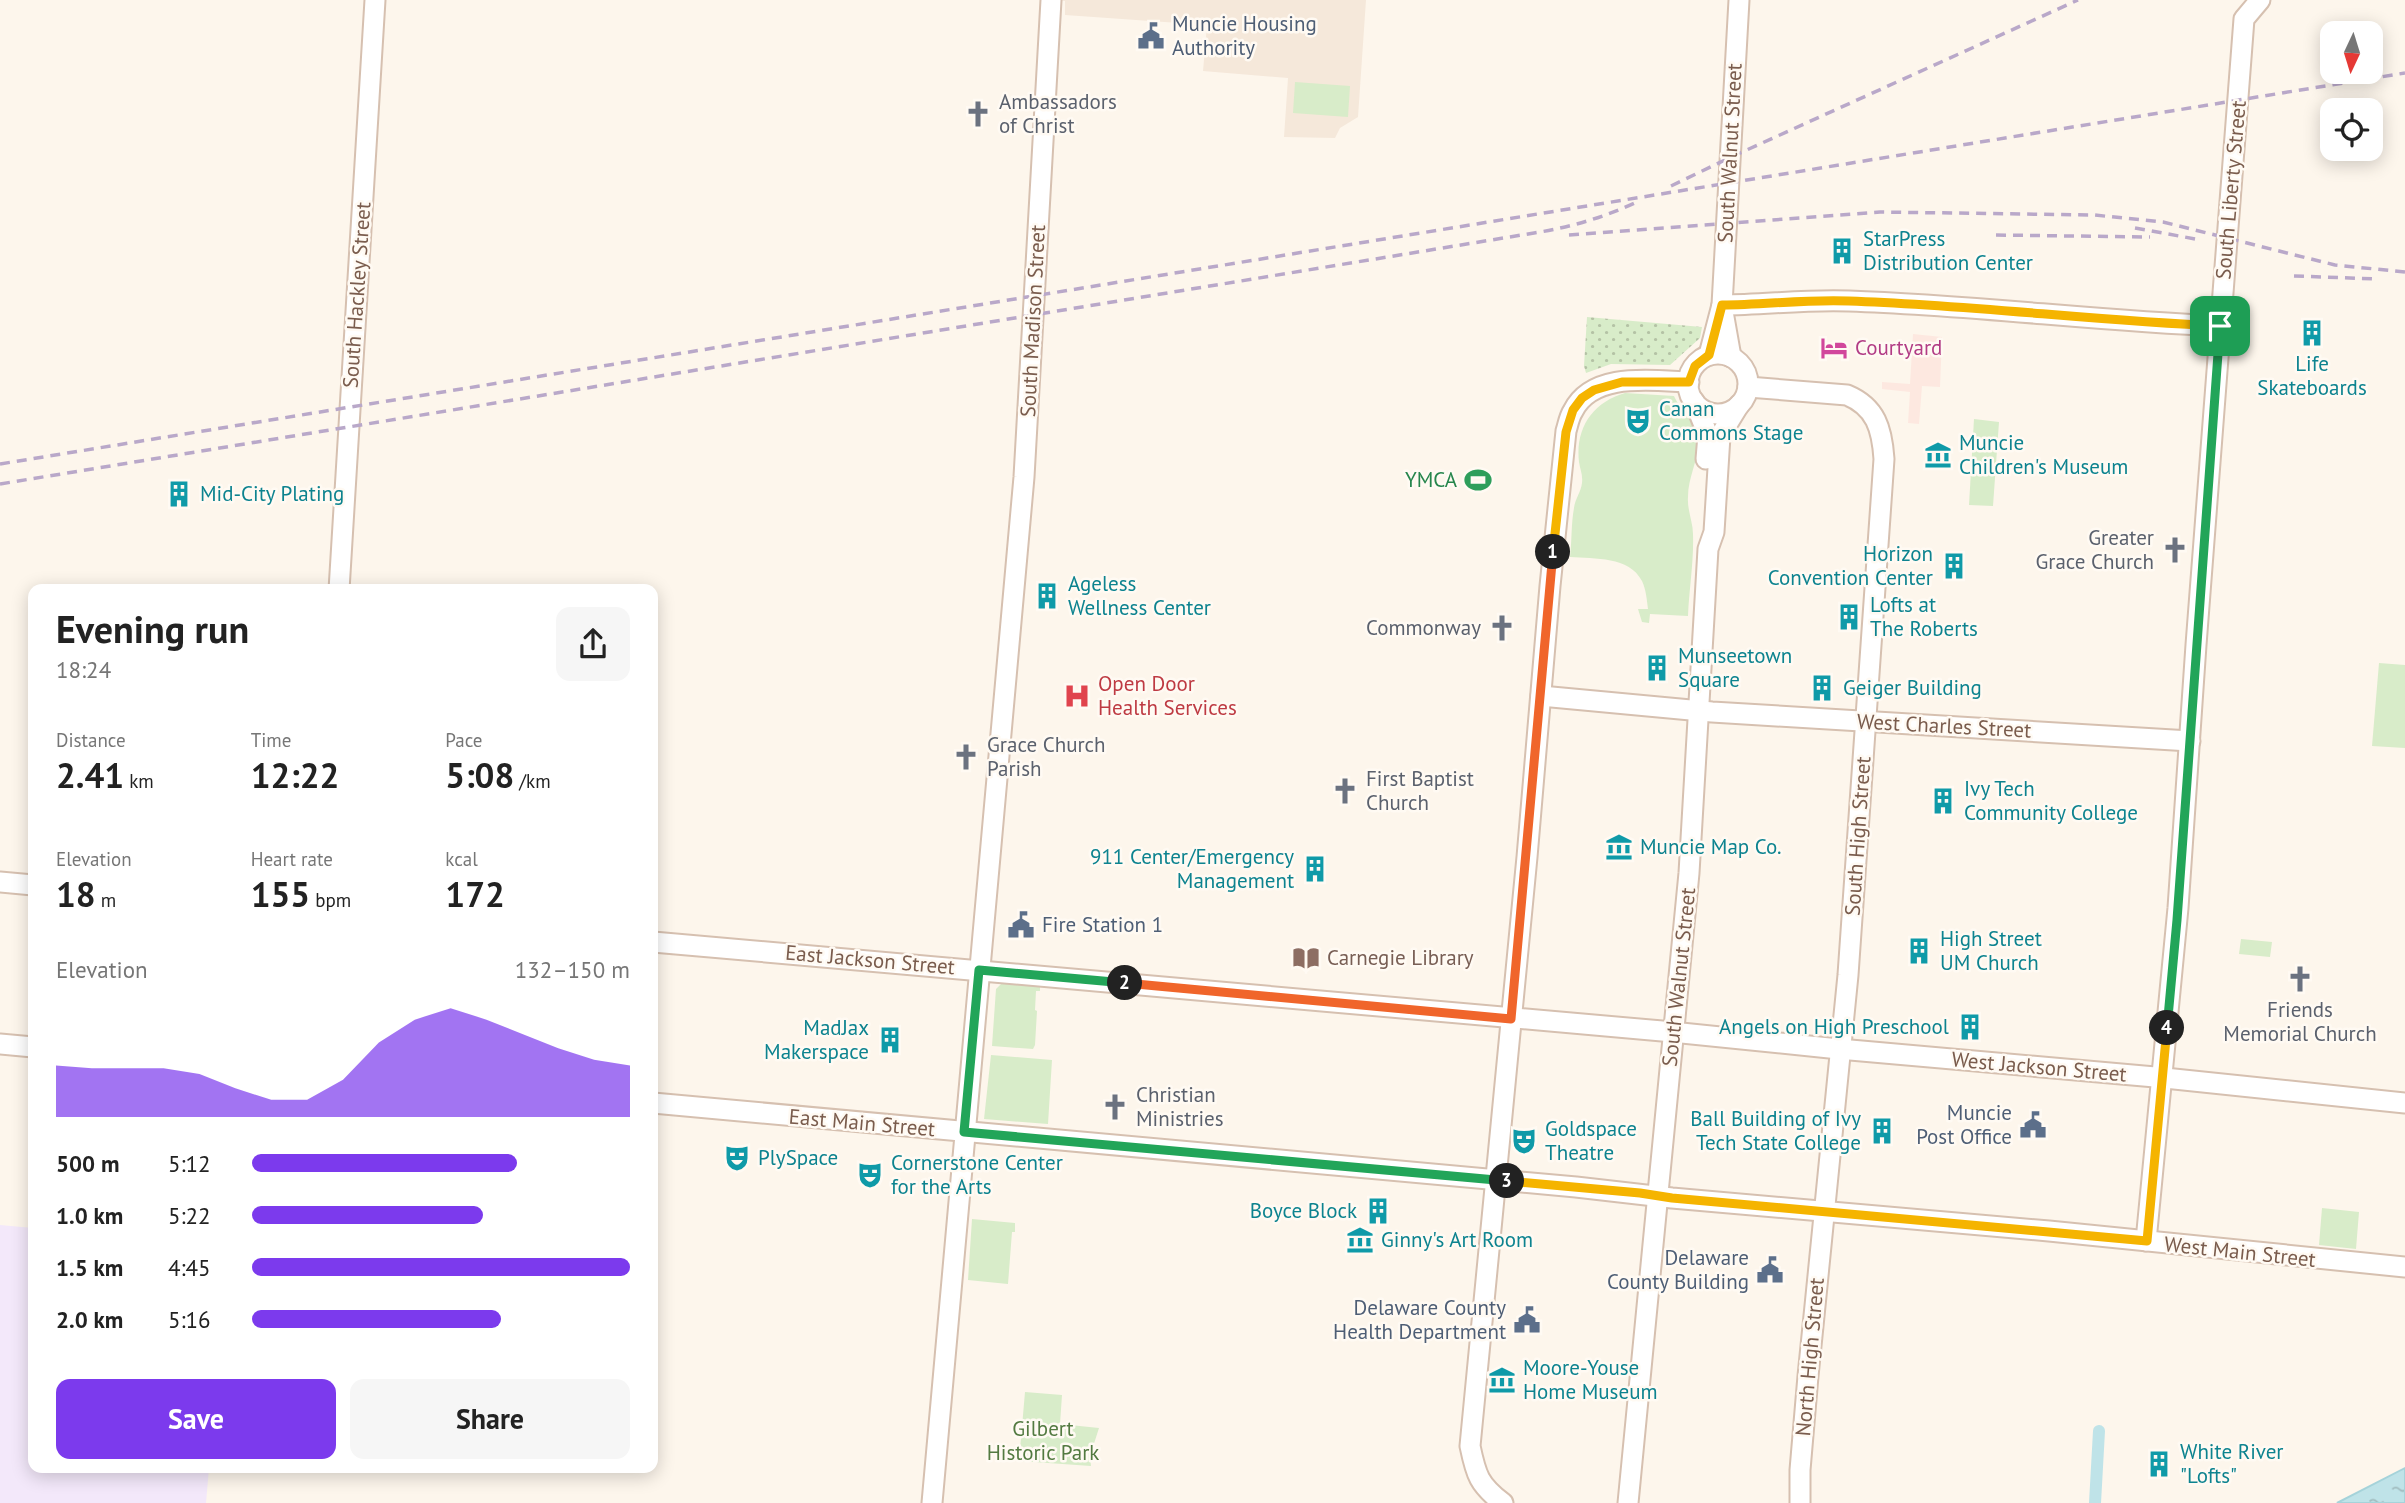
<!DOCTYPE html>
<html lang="en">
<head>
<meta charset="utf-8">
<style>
	:root { --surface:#fff; --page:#f6f6f6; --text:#222; --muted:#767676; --accent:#7c3aed }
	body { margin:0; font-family:"PT Sans",sans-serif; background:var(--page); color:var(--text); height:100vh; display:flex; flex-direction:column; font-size:26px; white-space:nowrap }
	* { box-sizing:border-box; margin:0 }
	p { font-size:23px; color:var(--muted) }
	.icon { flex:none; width:38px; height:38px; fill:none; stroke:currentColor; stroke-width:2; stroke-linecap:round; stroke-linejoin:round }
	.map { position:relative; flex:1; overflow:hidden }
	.sheet { position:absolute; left:28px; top:584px; width:630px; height:889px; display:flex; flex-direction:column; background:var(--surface); border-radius:14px; box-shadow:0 4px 18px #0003 }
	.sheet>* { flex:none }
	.needle { width:46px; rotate:184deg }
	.controls { position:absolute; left:2320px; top:21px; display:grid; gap:14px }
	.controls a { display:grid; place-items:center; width:63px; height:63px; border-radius:14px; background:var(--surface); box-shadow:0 4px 18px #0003; font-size:35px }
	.pin { position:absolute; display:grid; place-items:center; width:60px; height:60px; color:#fff; margin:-30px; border-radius:14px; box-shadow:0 4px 10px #0006 }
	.km { position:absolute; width:35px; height:35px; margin:-18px; border-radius:50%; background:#222; color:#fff; font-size:19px; line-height:35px; text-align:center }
	.round { display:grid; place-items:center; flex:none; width:74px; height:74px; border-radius:14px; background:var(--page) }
	.head { display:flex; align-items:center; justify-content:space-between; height:119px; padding:0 28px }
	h1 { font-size:38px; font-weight:700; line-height:52px }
	.figures { display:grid; grid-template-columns:repeat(3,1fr); gap:10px; height:119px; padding:7px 28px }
	.figures div { display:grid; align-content:center }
	.figures b { font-size:35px; font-weight:700 }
	.figures small { font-size:19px; font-weight:400 }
	.figures p { font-size:19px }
	.chart { height:196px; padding:14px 28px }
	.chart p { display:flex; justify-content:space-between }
	.chart svg { width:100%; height:126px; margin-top:7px; fill:var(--accent); opacity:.7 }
	.action { display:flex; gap:14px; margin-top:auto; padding:14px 28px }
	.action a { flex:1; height:80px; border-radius:14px; background:var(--accent); color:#fff; font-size:28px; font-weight:700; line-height:80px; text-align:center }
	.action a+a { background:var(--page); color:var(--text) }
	ul { padding:0 28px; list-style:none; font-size:23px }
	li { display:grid; grid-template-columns:112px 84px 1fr; align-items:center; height:52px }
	li i { height:18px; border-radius:9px; background:var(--accent) }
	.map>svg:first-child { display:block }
</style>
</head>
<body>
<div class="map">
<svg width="2405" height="1503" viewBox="0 0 2405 1503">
	<defs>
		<pattern id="grass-dots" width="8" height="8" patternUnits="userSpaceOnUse" patternTransform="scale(1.75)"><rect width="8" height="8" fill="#d8ecc9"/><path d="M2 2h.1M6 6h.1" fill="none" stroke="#b4c2a5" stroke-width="1.8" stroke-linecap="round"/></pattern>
		<pattern id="water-ripples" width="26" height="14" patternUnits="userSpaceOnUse" patternTransform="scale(1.75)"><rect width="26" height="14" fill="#bfe3e8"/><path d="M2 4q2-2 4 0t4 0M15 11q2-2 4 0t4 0" fill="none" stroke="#a0bbbe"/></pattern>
	</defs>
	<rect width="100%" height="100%" fill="#fdf6ec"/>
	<!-- residential -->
	<polygon fill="#f5e8da" points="1051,0 1366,0 1358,117 1340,128 1335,138 1284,137 1288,78 1203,71 1207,25 1065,15 1065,1"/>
	<!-- commercial -->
	<polygon fill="#fde8e0" points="1913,334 1942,337 1940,387 1922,386 1919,424 1908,423 1910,392 1882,389 1882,382 1910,384"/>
	<!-- education -->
	<polygon fill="#f3e8fa" points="0,1225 33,1228 33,1468 209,1468 206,1503 0,1503"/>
	<!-- grass -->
	<polygon fill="url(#grass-dots)" points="1587,317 1702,327 1700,338 1670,365 1611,364 1586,373 1584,366"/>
	<!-- green -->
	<g fill="#d8ecc9">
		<polygon points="1295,82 1350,86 1348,117 1293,113"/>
		<path d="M 1625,393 L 1674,396 C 1680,410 1697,422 1698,438 C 1700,458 1688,476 1688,497 C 1687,510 1693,522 1693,534 C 1694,561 1689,590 1688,616 L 1650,614 L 1649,623 L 1642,622 L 1638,609 L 1648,609 C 1647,601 1646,589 1642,581 C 1629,556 1595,559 1570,557 C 1572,541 1571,524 1574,508 C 1575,499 1581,492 1582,483 C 1583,475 1580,469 1579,462 C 1575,428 1593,402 1625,393 Z"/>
		<polygon points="1974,419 1999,422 1993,506 1969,505"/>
		<polygon points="2379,663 2405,665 2405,748 2372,746"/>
		<polygon points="2241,939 2272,942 2270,957 2239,954"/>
		<polygon points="1003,982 1040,985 1040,991 1036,991 1035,1010 1037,1011 1035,1045 1033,1049 992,1046 996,989"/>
		<polygon points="991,1055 1052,1060 1048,1124 984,1119"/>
		<polygon points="2322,1208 2359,1212 2356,1249 2319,1245"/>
		<polygon points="972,1219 1015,1223 1015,1232 1012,1232 1008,1284 968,1280"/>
		<polygon points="1025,1392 1062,1395 1060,1424 1099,1428 1090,1456 1091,1466 1019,1461"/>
	</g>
	<!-- water -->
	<polygon fill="url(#water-ripples)" stroke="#a5d3da" stroke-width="2" points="2405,1468 2405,1503 2337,1503"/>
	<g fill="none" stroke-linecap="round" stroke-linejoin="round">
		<!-- canal -->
		<polyline stroke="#bfe3e8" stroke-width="12" points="2095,1503 2099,1431"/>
		<!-- secondary casing -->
		<g stroke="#d6c0b0" stroke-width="23">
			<g id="secondary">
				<path d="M 1722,305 C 1764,305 1806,299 1849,301 C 1973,305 2096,321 2220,326"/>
				<polyline points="1722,306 1731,357"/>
				<circle cx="1718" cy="384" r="30"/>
				<polyline points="1709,355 1722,305 1739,0"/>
				<path d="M 1748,387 L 1847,395 C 1876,407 1882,429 1884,459 L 1848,975 L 1808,1376 L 1800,1470 L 1800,1503"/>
				<polyline points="1694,401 1708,435 1706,459"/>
				<polyline points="339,590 375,0"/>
				<polyline points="1541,696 1712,712 2190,741"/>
				<polyline points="0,882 33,885"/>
				<polyline points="653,942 1662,1031 1839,1049 2155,1077 2405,1103"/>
				<polyline points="0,1044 33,1047"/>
				<polyline points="653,1103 1576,1187 1672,1198 2049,1231 2405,1267"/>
				<polyline points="2146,1241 2178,908 2196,645 2244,19 2260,0"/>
				<polyline points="932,1503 1024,477 1051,0"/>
				<path d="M 1503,1503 C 1479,1485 1476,1475 1470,1446 L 1527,857 L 1550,586 L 1566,431 C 1568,425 1569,417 1573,411 C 1593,371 1653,381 1689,382"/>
				<polyline points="1628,1503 1689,873 1708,549 1714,532 1720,436 1739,405"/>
			</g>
		</g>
		<!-- secondary -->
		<use href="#secondary" stroke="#fff" stroke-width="19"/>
		<!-- rail -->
		<g stroke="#b9a8c9" stroke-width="3.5" stroke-dasharray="10 7" stroke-linecap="butt">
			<polyline points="1671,186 1729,158 2078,0"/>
			<polyline points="2135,228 2201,240"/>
			<polyline points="1569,235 1880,212 2094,215 2163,222 2335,265 2405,272"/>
			<polyline points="1996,235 2150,237"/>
			<polyline points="2294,276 2377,279"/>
			<polyline points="0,464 2405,73"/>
			<path d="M 0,484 L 1534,233 C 1572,227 1605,217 1639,201"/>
		</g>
	</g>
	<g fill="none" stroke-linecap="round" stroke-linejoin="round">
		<!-- split-1 casing -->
		<g stroke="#fff" stroke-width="14">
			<path id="split-1" d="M 1553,552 L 1566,432 L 1573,410 L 1582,398 L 1594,390 L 1622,382 L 1689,382 L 1695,366 L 1709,355 L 1722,305 C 1764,305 1806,299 1849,301 C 1973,305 2096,321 2220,326"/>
		</g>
		<!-- split-2 casing -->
		<g stroke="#fff" stroke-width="14">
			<polyline id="split-2" points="1125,983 1511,1019 1553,552"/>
		</g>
		<!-- split-3 casing -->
		<g stroke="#fff" stroke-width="14">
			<polyline id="split-3" points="1125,983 979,970 964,1132 1507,1181"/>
		</g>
		<!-- split-4 casing -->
		<g stroke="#fff" stroke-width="14">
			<polyline id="split-4" points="1507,1181 1640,1193 1672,1198 2147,1241 2167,1028"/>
		</g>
		<!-- split-5 casing -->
		<g stroke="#fff" stroke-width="14">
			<polyline id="split-5" points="2167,1028 2177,920 2220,326"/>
		</g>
		<!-- split-1 -->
		<use href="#split-1" stroke="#f5b400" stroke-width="9"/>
		<!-- split-2 -->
		<use href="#split-2" stroke="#f0652b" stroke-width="9"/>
		<!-- split-3 -->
		<use href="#split-3" stroke="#22a559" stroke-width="9"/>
		<!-- split-4 -->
		<use href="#split-4" stroke="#f5b400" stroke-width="9"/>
		<!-- split-5 -->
		<use href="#split-5" stroke="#22a559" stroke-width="9"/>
	</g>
	<!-- icons -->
	<defs>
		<g id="civic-bare" transform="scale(2.1)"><path d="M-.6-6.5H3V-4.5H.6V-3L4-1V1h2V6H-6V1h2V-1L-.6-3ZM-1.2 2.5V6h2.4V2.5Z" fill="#5c6f8a" stroke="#fffaf3" stroke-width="2.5" paint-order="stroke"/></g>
		<g id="church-bare" transform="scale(2.1)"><path d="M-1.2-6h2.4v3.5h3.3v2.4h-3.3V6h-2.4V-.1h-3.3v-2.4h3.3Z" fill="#6b7280" stroke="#fffaf3" stroke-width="2.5" paint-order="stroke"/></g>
		<g id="building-bare" transform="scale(2.1)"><path d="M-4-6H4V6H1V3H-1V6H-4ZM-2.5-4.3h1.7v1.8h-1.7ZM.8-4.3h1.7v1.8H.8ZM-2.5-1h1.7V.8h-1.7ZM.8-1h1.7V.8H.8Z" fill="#0f9aa8" stroke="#fffaf3" stroke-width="2.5" paint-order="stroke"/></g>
		<g id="hotel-bare" transform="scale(2.1)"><path d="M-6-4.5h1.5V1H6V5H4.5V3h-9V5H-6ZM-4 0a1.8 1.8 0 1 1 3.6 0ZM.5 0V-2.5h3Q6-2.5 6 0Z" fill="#d1479c" stroke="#fffaf3" stroke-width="2.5" paint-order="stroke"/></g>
		<g id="theatre-bare" transform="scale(2.1)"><path d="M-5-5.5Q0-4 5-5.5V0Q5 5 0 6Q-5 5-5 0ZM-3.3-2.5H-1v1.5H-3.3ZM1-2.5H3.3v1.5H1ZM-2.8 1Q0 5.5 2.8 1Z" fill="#0f9aa8" stroke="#fffaf3" stroke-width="2.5" paint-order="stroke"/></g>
		<g id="museum-bare" transform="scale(2.1)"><path d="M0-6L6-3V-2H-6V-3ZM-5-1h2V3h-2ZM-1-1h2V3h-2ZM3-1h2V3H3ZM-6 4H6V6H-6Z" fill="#0f9aa8" stroke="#fffaf3" stroke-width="2.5" paint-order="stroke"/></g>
		<g id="stadium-bare" transform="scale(2.1)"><path d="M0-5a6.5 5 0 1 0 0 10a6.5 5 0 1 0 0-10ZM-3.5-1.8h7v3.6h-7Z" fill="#2e9e5b" stroke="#fffaf3" stroke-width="2.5" paint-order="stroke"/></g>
		<g id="hospital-bare" transform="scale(2.1)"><path d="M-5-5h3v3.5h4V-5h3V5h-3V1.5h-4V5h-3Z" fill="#e0444e" stroke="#fffaf3" stroke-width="2.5" paint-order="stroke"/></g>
		<g id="library-bare" transform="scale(2.1)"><path d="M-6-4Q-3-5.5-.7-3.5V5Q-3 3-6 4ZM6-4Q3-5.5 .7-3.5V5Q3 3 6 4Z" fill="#8d6e63" stroke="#fffaf3" stroke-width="2.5" paint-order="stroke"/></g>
	</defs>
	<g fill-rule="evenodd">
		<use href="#civic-bare" x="1151" y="36"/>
		<use href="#church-bare" x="978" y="114"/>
		<use href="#building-bare" x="1842" y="251"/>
		<use href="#building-bare" x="2312" y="333"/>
		<use href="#hotel-bare" x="1834" y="348"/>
		<use href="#theatre-bare" x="1638" y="421"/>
		<use href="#museum-bare" x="1938" y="455"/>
		<use href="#stadium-bare" x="1478" y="480"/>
		<use href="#building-bare" x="179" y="494"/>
		<use href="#church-bare" x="2175" y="550"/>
		<use href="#building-bare" x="1954" y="566"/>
		<use href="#building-bare" x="1047" y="596"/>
		<use href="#building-bare" x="1849" y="617"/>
		<use href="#church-bare" x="1502" y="628"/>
		<use href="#building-bare" x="1657" y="668"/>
		<use href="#building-bare" x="1822" y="688"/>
		<use href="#hospital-bare" x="1077" y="696"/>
		<use href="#church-bare" x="966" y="757"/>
		<use href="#church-bare" x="1345" y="791"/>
		<use href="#building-bare" x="1943" y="801"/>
		<use href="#museum-bare" x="1619" y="847"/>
		<use href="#building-bare" x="1315" y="869"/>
		<use href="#civic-bare" x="1021" y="925"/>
		<use href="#building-bare" x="1919" y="951"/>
		<use href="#library-bare" x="1306" y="958"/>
		<use href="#church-bare" x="2300" y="979"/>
		<use href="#building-bare" x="1970" y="1027"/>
		<use href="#building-bare" x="890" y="1040"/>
		<use href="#church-bare" x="1115" y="1107"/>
		<use href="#civic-bare" x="2033" y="1125"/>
		<use href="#building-bare" x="1882" y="1131"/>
		<use href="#theatre-bare" x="1524" y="1141"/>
		<use href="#theatre-bare" x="737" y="1158"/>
		<use href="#theatre-bare" x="870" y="1175"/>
		<use href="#building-bare" x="1378" y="1211"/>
		<use href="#museum-bare" x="1360" y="1240"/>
		<use href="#civic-bare" x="1770" y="1270"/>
		<use href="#civic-bare" x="1527" y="1320"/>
		<use href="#museum-bare" x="1502" y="1380"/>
		<use href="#building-bare" x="2159" y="1464"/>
	</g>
	<g text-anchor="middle" stroke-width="5" stroke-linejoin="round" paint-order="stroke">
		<!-- service labels -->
		<g font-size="21" fill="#4e5e75" stroke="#fffaf3" text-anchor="end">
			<text x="1172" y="31" text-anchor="start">Muncie Housing<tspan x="1172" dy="24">Authority</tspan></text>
			<text x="1042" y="932" text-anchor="start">Fire Station 1</text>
			<text x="2012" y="1120">Muncie<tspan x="2012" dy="24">Post Office</tspan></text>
			<text x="1749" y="1265">Delaware<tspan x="1749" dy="24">County Building</tspan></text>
			<text x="1506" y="1315">Delaware County<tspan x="1506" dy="24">Health Department</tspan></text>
		</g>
		<!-- worship labels -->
		<g font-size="21" fill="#5b616d" stroke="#fffaf3" text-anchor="start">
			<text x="999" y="109">Ambassadors<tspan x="999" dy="24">of Christ</tspan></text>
			<text x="2154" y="545" text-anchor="end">Greater<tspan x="2154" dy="24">Grace Church</tspan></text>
			<text x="1481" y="635" text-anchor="end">Commonway</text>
			<text x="987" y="752">Grace Church<tspan x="987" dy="24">Parish</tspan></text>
			<text x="1366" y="786">First Baptist<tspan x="1366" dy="24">Church</tspan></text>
			<text x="2300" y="1017" text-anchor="middle">Friends<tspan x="2300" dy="24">Memorial Church</tspan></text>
			<text x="1136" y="1102">Christian<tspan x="1136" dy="24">Ministries</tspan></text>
		</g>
		<!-- street labels -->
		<g font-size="21" fill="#7a5c4d" stroke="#fffaf3">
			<text transform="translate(1730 153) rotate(-87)" y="7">South Walnut Street</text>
			<text transform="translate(2231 190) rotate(-85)" y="7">South Liberty Street</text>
			<text transform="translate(357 295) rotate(-86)" y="7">South Hackley Street</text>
			<text transform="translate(1033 321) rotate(-87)" y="7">South Madison Street</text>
			<text transform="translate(1944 726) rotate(3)" y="7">West Charles Street</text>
			<text transform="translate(1858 836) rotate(-86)" y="7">South High Street</text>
			<text transform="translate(870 960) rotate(5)" y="7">East Jackson Street</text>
			<text transform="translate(1679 977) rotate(-84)" y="7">South Walnut Street</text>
			<text transform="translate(2039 1067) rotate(5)" y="7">West Jackson Street</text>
			<text transform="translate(862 1123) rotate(5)" y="7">East Main Street</text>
			<text transform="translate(2240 1252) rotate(6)" y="7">West Main Street</text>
			<text transform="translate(1810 1357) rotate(-85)" y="7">North High Street</text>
		</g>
		<!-- culture labels -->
		<g font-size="21" fill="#0d838f" stroke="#fffaf3" text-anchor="start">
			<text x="1863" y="246">StarPress<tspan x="1863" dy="24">Distribution Center</tspan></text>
			<text x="2312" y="371" text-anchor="middle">Life<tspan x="2312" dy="24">Skateboards</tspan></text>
			<text x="1659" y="416">Canan<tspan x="1659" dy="24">Commons Stage</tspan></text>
			<text x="1959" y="450">Muncie<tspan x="1959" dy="24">Children's Museum</tspan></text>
			<text x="200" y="501">Mid-City Plating</text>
			<text x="1933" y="561" text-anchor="end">Horizon<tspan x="1933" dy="24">Convention Center</tspan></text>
			<text x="1068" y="591">Ageless<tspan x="1068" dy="24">Wellness Center</tspan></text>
			<text x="1870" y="612">Lofts at<tspan x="1870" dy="24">The Roberts</tspan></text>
			<text x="1678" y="663">Munseetown<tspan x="1678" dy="24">Square</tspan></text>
			<text x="1843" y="695">Geiger Building</text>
			<text x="1964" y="796">Ivy Tech<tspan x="1964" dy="24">Community College</tspan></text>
			<text x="1640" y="854">Muncie Map Co.</text>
			<text x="1294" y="864" text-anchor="end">911 Center/Emergency<tspan x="1294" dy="24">Management</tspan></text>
			<text x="1940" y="946">High Street<tspan x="1940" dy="24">UM Church</tspan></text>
			<text x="1949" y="1034" text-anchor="end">Angels on High Preschool</text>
			<text x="869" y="1035" text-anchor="end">MadJax<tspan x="869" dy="24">Makerspace</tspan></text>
			<text x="1861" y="1126" text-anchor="end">Ball Building of Ivy<tspan x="1861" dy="24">Tech State College</tspan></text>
			<text x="1545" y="1136">Goldspace<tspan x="1545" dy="24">Theatre</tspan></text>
			<text x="758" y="1165">PlySpace</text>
			<text x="891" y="1170">Cornerstone Center<tspan x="891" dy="24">for the Arts</tspan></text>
			<text x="1357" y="1218" text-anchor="end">Boyce Block</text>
			<text x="1381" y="1247">Ginny's Art Room</text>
			<text x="1523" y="1375">Moore-Youse<tspan x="1523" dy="24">Home Museum</tspan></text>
			<text x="2180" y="1459">White River<tspan x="2180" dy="24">"Lofts"</tspan></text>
		</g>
		<!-- hotel labels -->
		<g font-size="21" fill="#b23c85" stroke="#fffaf3" text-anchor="start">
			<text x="1855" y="355">Courtyard</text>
		</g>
		<!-- leisure labels -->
		<g font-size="21" fill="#27864d" stroke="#fffaf3" text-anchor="end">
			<text x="1457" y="487">YMCA</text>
		</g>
		<!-- health labels -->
		<g font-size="21" fill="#be3a42" stroke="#fffaf3" text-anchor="start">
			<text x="1098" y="691">Open Door<tspan x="1098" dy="24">Health Services</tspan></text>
		</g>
		<!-- education labels -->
		<g font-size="21" fill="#785e54" stroke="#fffaf3" text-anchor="start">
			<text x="1327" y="965">Carnegie Library</text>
		</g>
		<!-- park labels -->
		<g font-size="21" fill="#537a41" stroke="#fffaf3">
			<text x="1043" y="1436">Gilbert<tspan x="1043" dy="24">Historic Park</tspan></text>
		</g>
	</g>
</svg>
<div class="controls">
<a><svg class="needle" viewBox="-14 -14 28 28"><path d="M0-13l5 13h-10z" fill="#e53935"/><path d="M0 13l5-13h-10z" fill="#767676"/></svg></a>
<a><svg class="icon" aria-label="locate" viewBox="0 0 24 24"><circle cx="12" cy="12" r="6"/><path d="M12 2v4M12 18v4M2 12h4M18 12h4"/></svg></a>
</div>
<div class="pin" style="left:2220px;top:326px;background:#1e9e55"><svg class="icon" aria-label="arrive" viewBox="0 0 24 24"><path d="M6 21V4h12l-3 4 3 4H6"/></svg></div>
<b class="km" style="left:1553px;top:552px">1</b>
<b class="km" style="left:1125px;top:983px">2</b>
<b class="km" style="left:1507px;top:1181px">3</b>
<b class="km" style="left:2167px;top:1028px">4</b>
<section class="sheet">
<div class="head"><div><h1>Evening run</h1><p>18:24</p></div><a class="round"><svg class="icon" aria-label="share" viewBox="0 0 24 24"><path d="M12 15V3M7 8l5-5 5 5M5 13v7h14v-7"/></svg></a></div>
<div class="figures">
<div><p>Distance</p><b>2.41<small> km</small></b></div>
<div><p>Time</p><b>12:22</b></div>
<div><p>Pace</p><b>5:08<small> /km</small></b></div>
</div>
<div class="figures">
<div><p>Elevation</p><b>18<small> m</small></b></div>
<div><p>Heart rate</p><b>155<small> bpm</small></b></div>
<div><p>kcal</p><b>172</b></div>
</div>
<div class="chart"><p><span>Elevation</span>132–150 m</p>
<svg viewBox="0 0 160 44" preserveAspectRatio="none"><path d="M0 44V26L10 27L20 27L30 27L40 29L50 34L60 38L70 38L80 31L90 18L100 10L110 6L120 10L130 15L140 20L150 24L160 26V44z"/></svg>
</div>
<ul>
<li><b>500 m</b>5:12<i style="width:70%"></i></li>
<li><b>1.0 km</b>5:22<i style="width:61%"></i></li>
<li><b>1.5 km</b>4:45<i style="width:100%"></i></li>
<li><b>2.0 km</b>5:16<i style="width:66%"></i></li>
</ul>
<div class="action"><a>Save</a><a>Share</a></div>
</section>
</div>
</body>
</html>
